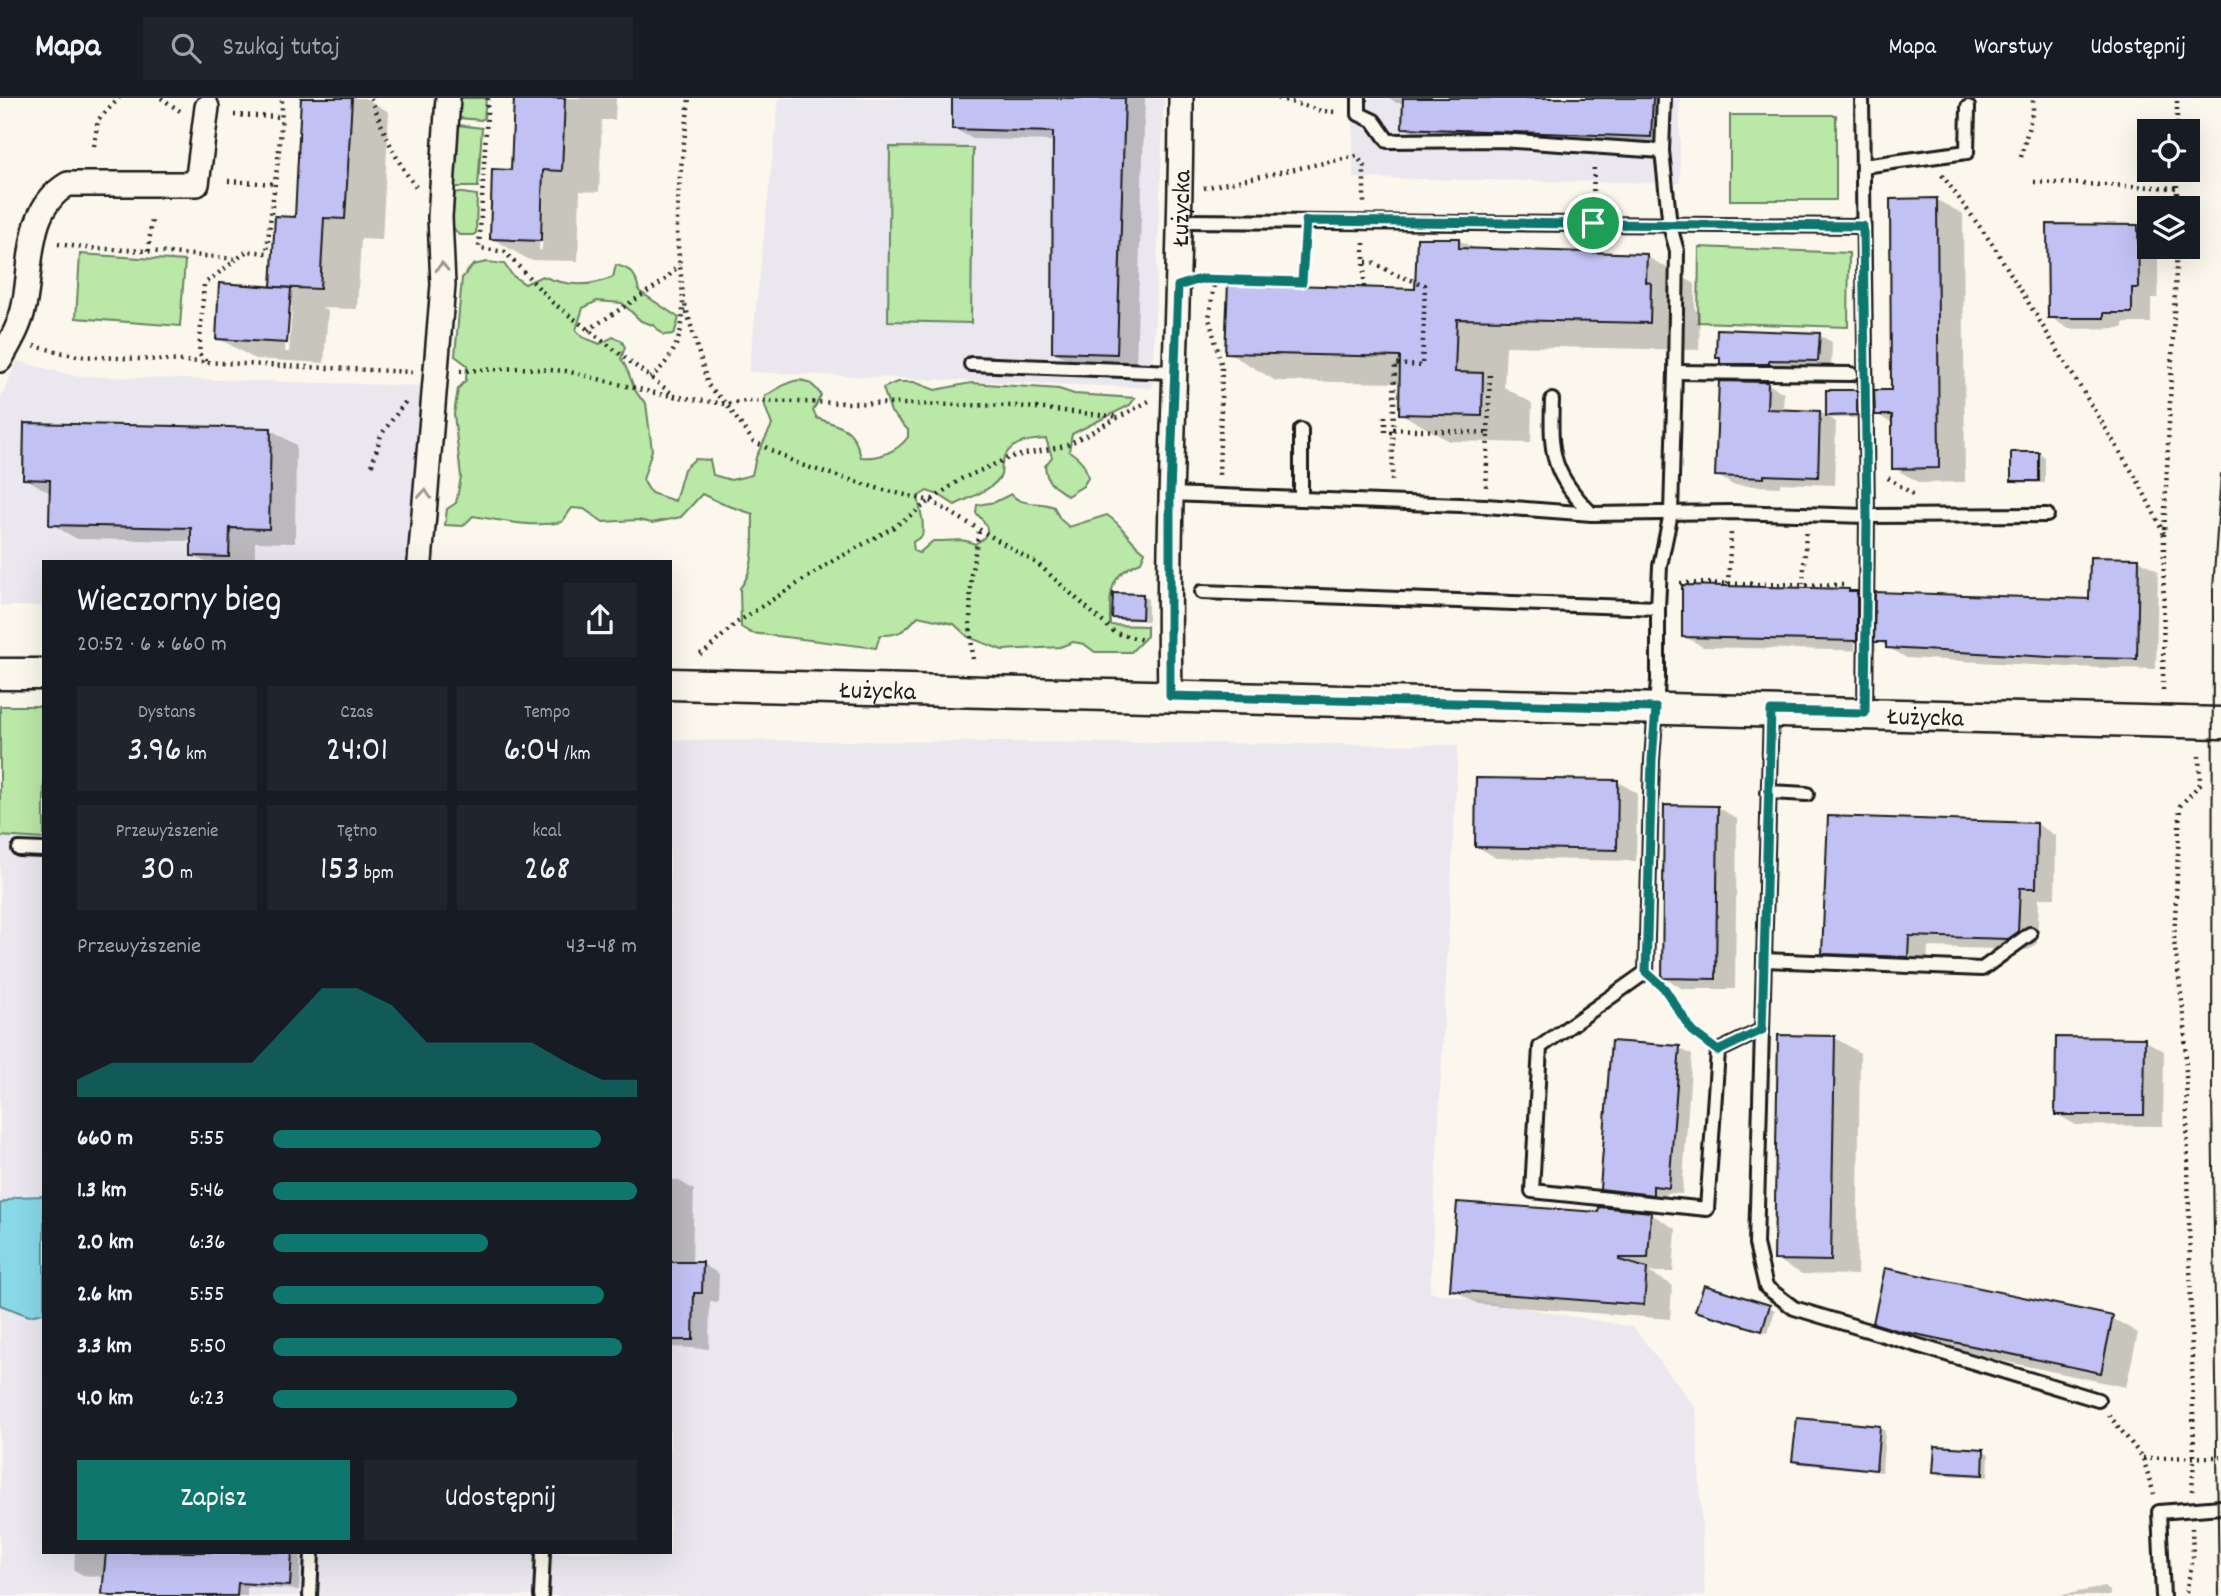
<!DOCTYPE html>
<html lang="pl">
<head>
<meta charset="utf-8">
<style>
	:root { --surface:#171b24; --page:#20242c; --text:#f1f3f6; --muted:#9ea1a6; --line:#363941; --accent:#0f766e }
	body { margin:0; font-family:Dekko,sans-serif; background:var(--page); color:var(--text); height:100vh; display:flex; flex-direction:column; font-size:26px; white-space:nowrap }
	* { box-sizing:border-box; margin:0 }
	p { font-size:23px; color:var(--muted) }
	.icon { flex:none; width:38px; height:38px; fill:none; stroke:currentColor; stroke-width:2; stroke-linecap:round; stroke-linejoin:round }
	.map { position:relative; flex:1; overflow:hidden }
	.sheet { position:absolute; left:42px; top:462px; width:630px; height:994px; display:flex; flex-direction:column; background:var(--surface); border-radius:0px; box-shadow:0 7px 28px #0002 }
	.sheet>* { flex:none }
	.tools { position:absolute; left:2137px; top:21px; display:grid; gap:14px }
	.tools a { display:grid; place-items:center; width:63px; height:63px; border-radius:0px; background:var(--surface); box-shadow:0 7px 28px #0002; font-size:35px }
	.pin { position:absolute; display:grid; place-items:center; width:60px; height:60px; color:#fff; margin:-30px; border:4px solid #fff; border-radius:50%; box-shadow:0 2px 7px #0007 }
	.round { display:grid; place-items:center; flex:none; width:74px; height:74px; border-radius:0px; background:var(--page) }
	.overview { display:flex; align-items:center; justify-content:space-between; height:119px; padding:0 35px }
	h1 { font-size:38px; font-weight:600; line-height:52px }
	.figures { display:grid; grid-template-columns:repeat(3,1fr); gap:10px; height:119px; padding:7px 35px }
	.figures div { display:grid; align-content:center; border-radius:0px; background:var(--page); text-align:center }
	.figures b { font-size:35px; font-weight:600 }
	.figures small { font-size:19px; font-weight:400 }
	.figures p { font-size:19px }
	.chart { height:196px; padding:14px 35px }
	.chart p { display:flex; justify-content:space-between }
	.chart svg { width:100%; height:126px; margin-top:7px; fill:var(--accent); opacity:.7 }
	.cta { display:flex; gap:14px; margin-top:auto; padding:14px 35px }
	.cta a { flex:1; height:80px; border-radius:0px; background:var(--accent); color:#fff; font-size:28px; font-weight:600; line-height:80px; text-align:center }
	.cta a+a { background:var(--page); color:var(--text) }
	ul { padding:0 35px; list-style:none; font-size:23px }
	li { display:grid; grid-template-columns:112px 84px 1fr; align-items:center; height:52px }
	li i { height:18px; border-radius:9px; background:var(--accent) }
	header { display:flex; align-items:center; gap:42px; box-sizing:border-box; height:98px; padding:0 35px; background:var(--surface); border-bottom:2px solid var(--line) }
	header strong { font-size:33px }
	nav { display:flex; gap:38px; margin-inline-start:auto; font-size:24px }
	.search { width:490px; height:63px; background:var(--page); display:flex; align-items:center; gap:18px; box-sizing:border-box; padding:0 24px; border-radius:0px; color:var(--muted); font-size:26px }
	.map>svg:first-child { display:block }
</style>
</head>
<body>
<header>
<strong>Mapa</strong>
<div class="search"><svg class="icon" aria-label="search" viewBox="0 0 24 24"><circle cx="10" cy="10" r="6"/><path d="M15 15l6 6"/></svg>Szukaj tutaj</div>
<nav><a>Mapa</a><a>Warstwy</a><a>Udostępnij</a></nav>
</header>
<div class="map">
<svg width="2221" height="1498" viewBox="0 0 2221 1498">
	<rect width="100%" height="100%" fill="#fbf7ec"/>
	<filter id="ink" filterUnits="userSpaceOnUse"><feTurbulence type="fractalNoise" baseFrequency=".0143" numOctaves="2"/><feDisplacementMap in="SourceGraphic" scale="14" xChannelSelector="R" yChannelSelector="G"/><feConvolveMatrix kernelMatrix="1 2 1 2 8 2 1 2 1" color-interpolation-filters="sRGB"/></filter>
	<g filter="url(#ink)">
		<!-- built -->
		<g fill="#eae7ee">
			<polygon points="779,0 1164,0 1152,290 749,274"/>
			<polygon points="1353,0 1680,0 1680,85 1353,80"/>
			<polygon points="17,263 75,278 427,288 412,464 44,464 44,508 0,508 0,302"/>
			<polygon points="670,642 1458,647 1430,1194 1633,1229 1696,1310 1705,1498 0,1498 0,738 44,741 44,1454 670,1454"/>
		</g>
		<!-- green -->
		<g fill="#b9e8a7" stroke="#6a8262" stroke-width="2">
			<polygon points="459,0 486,0 484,20 481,22 459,20"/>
			<rect x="1730" y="17" width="106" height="85"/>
			<polygon points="458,27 482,30 478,89 455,89 454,87"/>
			<polygon points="890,49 973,50 971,225 888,223"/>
			<polygon points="455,94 477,97 476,135 473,137 459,137 452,128"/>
			<polygon points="1699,149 1849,155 1848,229 1698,224"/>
			<polygon points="80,156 185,163 180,228 76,220"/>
			<path d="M 487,164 L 504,166 L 513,178 L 525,186 L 542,178 C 566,188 589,190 613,179 L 616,167 C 632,171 636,176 639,193 L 679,220 L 674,236 L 664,237 L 653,227 L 641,223 L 622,205 L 597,203 L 583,210 L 576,232 L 582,239 L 600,246 L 613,239 L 621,242 L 625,249 L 621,261 C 633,277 630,293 646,305 L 652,352 L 643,382 L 651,395 L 675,403 L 684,371 L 695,361 L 710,362 L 713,377 L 731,382 L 752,377 L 756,359 L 772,327 L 765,308 L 765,298 C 787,286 803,270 821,297 L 813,313 L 817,320 C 845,330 853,329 861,359 C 879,361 898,353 908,339 L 908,332 L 891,314 L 883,290 L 897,284 L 914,284 L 935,292 L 971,285 L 1059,291 L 1074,296 L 1135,300 L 1130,307 L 1072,336 L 1069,353 C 1080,360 1086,367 1088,380 L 1083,388 L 1067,398 C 1054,386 1048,390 1045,368 L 1052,359 L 1046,341 C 1027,342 1007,344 1002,366 C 1001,369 1002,373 1001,377 C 995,391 968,400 955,407 L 939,397 L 927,393 L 919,398 C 917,411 926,419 922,438 L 913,444 L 914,453 L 919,455 L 933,443 C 948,444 961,439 975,446 C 993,436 989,428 976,415 L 977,407 L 995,404 L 1011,396 C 1024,410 1039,402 1054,409 L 1060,421 L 1069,429 L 1107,417 C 1124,428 1129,443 1145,454 L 1141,464 C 1108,476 1110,496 1110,527 L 1147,528 L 1147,538 L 1131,554 L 1095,554 L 1084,546 L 1073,544 L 1060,549 L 1002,552 L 968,539 L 954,526 L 918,518 C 906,532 899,538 880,537 L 876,550 L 751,535 L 741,529 L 740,490 C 757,470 752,440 753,416 L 723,406 L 702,396 L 681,419 L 652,425 L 638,422 L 603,424 L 584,411 L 572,410 L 562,424 C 533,430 503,423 473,418 L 463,428 L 445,427 L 447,411 L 456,405 L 461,379 L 454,316 L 458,291 L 466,282 L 467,267 L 455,258 L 462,180 L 473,167 Z"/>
			<polygon points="0,608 44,608 44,741 0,738"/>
		</g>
		<!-- water -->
		<polygon fill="#89d8e7" stroke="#5d8d96" stroke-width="2" points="44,1098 44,1215 29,1218 0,1207 0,1106 16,1099"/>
		<!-- shadow -->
		<g fill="#0003" fill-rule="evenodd">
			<path d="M 303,0 L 365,0 L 389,14 L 382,142 L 361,141 L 357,211 L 321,210 L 328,213 L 324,265 L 255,261 L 218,240 L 279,191 L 297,121 ZM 288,208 L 292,208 L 289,254 L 285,254 Z"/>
			<path d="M 529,0 L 616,0 L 615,22 L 602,22 L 599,94 L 580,93 L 578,163 L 529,162 L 492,140 L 513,74 ZM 541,92 L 544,92 L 542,152 L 539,152 Z"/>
			<polygon points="954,0 1145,0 1136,266 1073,264 1053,253 1054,43 973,41 953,30"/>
			<polygon points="1388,0 1672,0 1670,49 1423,40 1404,29 1404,5 1397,5"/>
			<polygon points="1937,102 1963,116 1965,384 1920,385 1894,370 1893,326 1876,316 1893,293"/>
			<polygon points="2138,129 2149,135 2149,149 2158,149 2158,200 2151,200 2151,225 2123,225 2123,230 2069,231 2050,219"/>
			<polygon points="1459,142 1477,152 1646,158 1695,186 1695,212 1700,215 1699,252 1506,248 1504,289 1532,305 1531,345 1449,343 1400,315 1401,285 1276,283 1227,254 1417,192"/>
			<polygon points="1819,237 1832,244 1831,270 1781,268 1781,273 1734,272 1722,265 1722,261 1717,259"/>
			<polygon points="1768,286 1784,295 1783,313 1820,314 1828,319 1827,294 1856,294 1862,297 1862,320 1829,320 1836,324 1834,387 1780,385 1780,389 1733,387 1717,377"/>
			<polygon points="271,332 296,347 295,445 255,444 255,464 205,464 193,457 193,443 77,441 51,426 52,396 25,380"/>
			<polygon points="2039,356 2045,359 2045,385 2018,385 2012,382"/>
			<path d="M 2139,462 L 2158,473 L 2156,571 L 2069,569 L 1907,560 L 1876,542 L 1876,553 L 1703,549 L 1684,538 L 1849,493 L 1877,506 L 2091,503 ZM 1856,501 L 1859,501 L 1859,552 L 1855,552 Z"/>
			<polygon points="1142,497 1148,501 1148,523 1120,522 1114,519"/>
			<polygon points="1618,684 1637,695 1636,763 1496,760 1477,748"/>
			<polygon points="1718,709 1737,721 1735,891 1683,891 1663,879"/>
			<polygon points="2037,726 2056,738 2055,800 2039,800 2037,845 2028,852 1928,849 1927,869 1844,866 1824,855"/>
			<polygon points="1835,940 1860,955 1857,1177 1802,1176 1776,1161"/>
			<polygon points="2144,942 2164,953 2163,1028 2076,1027 2056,1016"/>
			<polygon points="1679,950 1692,957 1682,1096 1666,1095 1665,1103 1614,1098 1602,1090"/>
			<polygon points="670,1082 678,1082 694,1092 692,1166 703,1166 719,1176 718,1204 710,1203 709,1251 670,1249"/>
			<polygon points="1600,1116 1651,1116 1676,1131 1673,1174 1649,1174 1672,1187 1670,1221 1478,1206 1452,1191"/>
			<polygon points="1769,1209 1775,1212 1768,1235 1697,1213"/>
			<polygon points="2112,1220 2138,1235 2126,1289 1923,1246 1901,1239 1875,1224"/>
			<polygon points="1880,1330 1885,1333 1882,1374 1800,1366 1794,1362"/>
			<polygon points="1983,1352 1989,1356 1988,1379 1941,1377 1935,1373"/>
			<polygon points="75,1454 301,1454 299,1492 247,1489 247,1498 109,1498 104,1495 105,1479 83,1477 74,1472"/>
			<polygon points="2104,1489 2110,1493 2110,1498 2057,1498"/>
		</g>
		<!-- building -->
		<g fill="#c1c1f3" stroke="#1c1c1c" stroke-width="2">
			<polygon points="301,0 352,0 345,121 324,120 320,191 271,189 275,118 295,119"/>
			<polygon points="514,0 565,0 562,73 543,72 541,143 490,141 492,71 511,72"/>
			<polygon points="952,0 1125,0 1117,256 1052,254 1053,34 952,31"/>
			<polygon points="1403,0 1653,0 1651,39 1402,30"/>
			<polygon points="1937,100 1939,370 1892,371 1892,317 1875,317 1874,292 1891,292 1890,101"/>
			<polygon points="2047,126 2138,127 2139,190 2132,190 2132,215 2104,215 2104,220 2048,220"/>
			<polygon points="1417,140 1459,140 1459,150 1647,156 1646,184 1651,185 1650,225 1457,221 1455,274 1483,275 1482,318 1399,316 1400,259 1225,255 1228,185 1415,191"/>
			<polygon points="219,185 291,190 287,245 216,241"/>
			<polygon points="1717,231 1820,235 1818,263 1769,262 1769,266 1720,266 1720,260 1716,260"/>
			<polygon points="1719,283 1768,284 1767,311 1820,313 1818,379 1764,377 1764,380 1715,378"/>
			<polygon points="1826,292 1857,292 1857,317 1826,318"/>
			<polygon points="24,325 271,330 269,431 230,430 229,459 191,458 191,430 49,427 50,382 23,381"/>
			<rect x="2011" y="354" width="28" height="29"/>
			<polygon points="2090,459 2139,460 2137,561 2049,559 1886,550 1886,544 1874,544 1875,494 2089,501"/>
			<polygon points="1682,487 1849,491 1849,493 1857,493 1857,543 1682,539"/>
			<polygon points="1113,495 1143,496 1142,521 1112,520"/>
			<polygon points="1476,680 1618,682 1617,752 1475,749"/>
			<polygon points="1664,707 1718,708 1716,881 1662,880"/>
			<polygon points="1828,718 2037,725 2036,790 2020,790 2018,834 2008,841 1909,838 1908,859 1822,856"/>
			<polygon points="1778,937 1835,938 1831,1163 1774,1162"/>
			<polygon points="2056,939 2145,940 2144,1017 2055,1017"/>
			<polygon points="1611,943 1680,948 1669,1090 1653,1088 1653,1097 1600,1091"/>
			<polygon points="1457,1104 1598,1114 1599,1109 1651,1114 1648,1160 1619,1160 1619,1162 1647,1170 1644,1207 1450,1192"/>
			<polygon points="670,1164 703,1164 702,1195 694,1195 693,1242 670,1242"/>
			<polygon points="1885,1170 2113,1218 2101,1275 1896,1232 1873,1225"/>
			<polygon points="1704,1187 1770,1207 1762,1233 1695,1213"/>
			<polygon points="1797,1320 1880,1328 1876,1372 1792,1363"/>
			<polygon points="1935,1348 1984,1351 1983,1377 1933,1374"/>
			<polygon points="106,1454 292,1454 290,1488 238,1485 237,1498 111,1498 102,1496"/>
		</g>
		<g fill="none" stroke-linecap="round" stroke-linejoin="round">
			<!-- service casing -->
			<g stroke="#1c1c1c" stroke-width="18">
				<g id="service">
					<polyline points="1359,0 1359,16 1374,23 1388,43 1500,42 1662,53"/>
					<polyline points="1664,0 1662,53 1670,128 1677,153 1675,274 1671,415 1660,468 1658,510 1658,582 1652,662 1646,874 1540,949 1532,1093 1707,1111 1718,953 1762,932"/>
					<polyline points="1862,0 1867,418 1865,615"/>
					<polyline points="1863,68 1967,54 1968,9"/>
					<polyline points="1181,123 1863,128"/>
					<polyline points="971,266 1174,274"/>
					<polyline points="1675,274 1851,276"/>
					<path d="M 1552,302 C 1550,357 1552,376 1592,416"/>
					<polyline points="1170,396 1486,408 1592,416 1732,414 1867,418 2047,417"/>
					<polyline points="1301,401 1301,332"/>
					<polyline points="1202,494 1658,510"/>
					<polyline points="1771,613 1756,1146 1766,1189 1794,1210 2098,1302"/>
					<polyline points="1768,694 1807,696"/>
					<polyline points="19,751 44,752"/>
					<polyline points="1764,862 1982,871 2030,836"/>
					<polyline points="310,1498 312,1454"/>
					<polyline points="541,1498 543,1454"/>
					<polyline points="2163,1498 2159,1414 2221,1409"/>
				</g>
			</g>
			<!-- minor casing -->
			<g stroke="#1c1c1c" stroke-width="28">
				<g id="minor">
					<path d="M 0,262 C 10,244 20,228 24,208 C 33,165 25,111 68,86 L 197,86 L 207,9"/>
					<polyline points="420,464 443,187 440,119 448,0"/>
					<path id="s1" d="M 1170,598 C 1166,399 1181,200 1181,0"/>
				</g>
			</g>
			<!-- tertiary casing -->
			<g stroke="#1c1c1c" stroke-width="35">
				<g id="tertiary">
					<polyline points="0,576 44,576"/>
					<path id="s2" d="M 670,586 L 2221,625"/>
				</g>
			</g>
			<!-- path -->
			<g stroke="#1c1c1c" stroke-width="4.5" stroke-dasharray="2 5" stroke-linecap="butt">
				<polyline points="161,0 180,13"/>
				<path d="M 371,0 C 383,32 395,62 416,89"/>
				<polyline points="488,0 479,150 505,154 552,204 675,298"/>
				<polyline points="1278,0 1321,13 1338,14"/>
				<polyline points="234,17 282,19"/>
				<polyline points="2177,33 2177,0"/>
				<polyline points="94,48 98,22 119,0"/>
				<polyline points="2021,59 2033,12 2033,0"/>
				<polyline points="1942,77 1993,147 2139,385 2164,436"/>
				<polyline points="228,83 276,86"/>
				<polyline points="2034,84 2177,90"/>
				<polyline points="1204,90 1357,58 1364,68 1364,105"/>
				<polyline points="1593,107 1594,66"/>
				<polyline points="2177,110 2177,72"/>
				<polyline points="1364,145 1364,164 1373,164 1394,176 1425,187 1422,268 1395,266 1392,384"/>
				<path d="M 58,146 L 86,150 L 148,153 L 237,161 L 247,153 L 267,155 C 271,103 282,52 282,0"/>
				<polyline points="148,153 152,122"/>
				<polyline points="1203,181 1302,184 1305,145"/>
				<polyline points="1215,181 1209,220 1222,269 1219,378"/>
				<polyline points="1364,189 1364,164"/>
				<polyline points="685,207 708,287 726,306 745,303 1017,308 1119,319"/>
				<polyline points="588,232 664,183 679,167"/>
				<polyline points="34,248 77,258 412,274"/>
				<polyline points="206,263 199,256 204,186 236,162"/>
				<polyline points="460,273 520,270 566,273 659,296 726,306 753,343 801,367 880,391 931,403 1038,466 1115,535 1143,542"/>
				<path d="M 650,280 C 703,238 676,181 677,124 C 678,83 685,41 689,0"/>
				<polyline points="1385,318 1385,334 1393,334"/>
				<polyline points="1393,331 1488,335 1486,389"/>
				<polyline points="1488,335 1490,274"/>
				<polyline points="372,367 381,337 406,303"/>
				<polyline points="1888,380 1913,396"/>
				<polyline points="1680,485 1846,487"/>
				<polyline points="1728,486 1731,435"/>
				<polyline points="1803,486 1806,434"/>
				<polyline points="700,556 705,554 736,525 833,463 894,429 961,381 1011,359 1065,348 1149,303"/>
				<polyline points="973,561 970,526 971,477 979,433"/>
				<polyline points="2163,592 2164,436 2177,149"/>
				<polyline points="1659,886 1693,934 1704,942"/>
				<polyline points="2109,1317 2143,1360 2154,1396"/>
				<polyline points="2143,1360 2221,1359"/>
				<polyline points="2192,1393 2194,1360 2185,926 2174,843 2180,708 2200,686 2199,658"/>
				<polyline points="2186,1494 2193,1459 2192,1430"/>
			</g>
			<!-- service -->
			<use href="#service" stroke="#fbf7ec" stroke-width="12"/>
			<!-- minor -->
			<use href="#minor" stroke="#fbf7ec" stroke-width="23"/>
			<!-- tertiary -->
			<use href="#tertiary" stroke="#fbf7ec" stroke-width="30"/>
			<!-- tram -->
			<polyline stroke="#1c1c1c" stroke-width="2" points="2219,1498 2212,995 2213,491 2221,376"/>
		</g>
		<!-- one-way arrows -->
		<defs><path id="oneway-chevron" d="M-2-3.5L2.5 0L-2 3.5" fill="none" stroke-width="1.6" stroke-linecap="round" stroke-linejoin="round" transform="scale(1.75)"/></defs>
		<g stroke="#97948e">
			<use href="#oneway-chevron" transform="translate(442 169) rotate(-92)"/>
			<use href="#oneway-chevron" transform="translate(425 396) rotate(-85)"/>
		</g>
	</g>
	<g fill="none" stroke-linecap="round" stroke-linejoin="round" filter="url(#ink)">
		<!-- route casing -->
		<g stroke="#fff" stroke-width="14">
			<path id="route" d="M 1306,123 C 1492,124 1677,128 1863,128 L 1867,418 L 1865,615 L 1771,613 L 1762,932 L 1718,953 L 1693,934 L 1664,890 L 1646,874 L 1652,662 L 1656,610 L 1170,598 L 1170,396 L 1178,188 L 1200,181 L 1302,184 Z"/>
		</g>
		<!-- route -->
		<use href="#route" stroke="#0f766e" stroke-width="9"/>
	</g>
	<g text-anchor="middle" stroke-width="6" stroke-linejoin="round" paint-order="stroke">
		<!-- street labels -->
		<g font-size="26" fill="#1c1c1c" stroke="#fbf7ec">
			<text dy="9" stroke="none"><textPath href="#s1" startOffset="488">Łużycka</textPath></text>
			<text dy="9" stroke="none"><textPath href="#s2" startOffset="208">Łużycka</textPath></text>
			<text dy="9" stroke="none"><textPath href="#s2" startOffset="1256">Łużycka</textPath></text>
		</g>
	</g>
</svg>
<div class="tools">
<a><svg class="icon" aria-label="locate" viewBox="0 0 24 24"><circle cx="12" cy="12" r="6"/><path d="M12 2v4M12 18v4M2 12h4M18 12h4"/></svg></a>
<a><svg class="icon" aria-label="layers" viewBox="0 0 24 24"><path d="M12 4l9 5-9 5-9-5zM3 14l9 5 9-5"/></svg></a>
</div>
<div class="pin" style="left:1593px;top:125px;background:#1e9e55"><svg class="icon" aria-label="arrive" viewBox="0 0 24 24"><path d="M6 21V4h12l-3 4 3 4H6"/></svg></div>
<section class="sheet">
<div class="overview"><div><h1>Wieczorny bieg</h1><p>20:52 · 6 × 660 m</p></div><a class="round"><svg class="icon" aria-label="share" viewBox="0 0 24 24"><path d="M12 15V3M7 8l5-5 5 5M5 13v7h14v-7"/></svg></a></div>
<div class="figures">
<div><p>Dystans</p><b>3.96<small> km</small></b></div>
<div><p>Czas</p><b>24:01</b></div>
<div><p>Tempo</p><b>6:04<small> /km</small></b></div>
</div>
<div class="figures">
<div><p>Przewyższenie</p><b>30<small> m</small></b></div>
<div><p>Tętno</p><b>153<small> bpm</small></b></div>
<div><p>kcal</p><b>268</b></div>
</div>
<div class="chart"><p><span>Przewyższenie</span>43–48 m</p>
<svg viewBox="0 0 160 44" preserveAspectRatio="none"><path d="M0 44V38L10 32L20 32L30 32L40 32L50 32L60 19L70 6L80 6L90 12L100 25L110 25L120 25L130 25L140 32L150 38L160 38V44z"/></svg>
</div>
<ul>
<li><b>660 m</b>5:55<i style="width:90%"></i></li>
<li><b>1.3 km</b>5:46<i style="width:100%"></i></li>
<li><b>2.0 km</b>6:36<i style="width:59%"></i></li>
<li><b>2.6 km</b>5:55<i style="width:91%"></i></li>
<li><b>3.3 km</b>5:50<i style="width:96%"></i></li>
<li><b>4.0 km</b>6:23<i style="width:67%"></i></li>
</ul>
<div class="cta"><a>Zapisz</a><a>Udostępnij</a></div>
</section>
</div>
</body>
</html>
